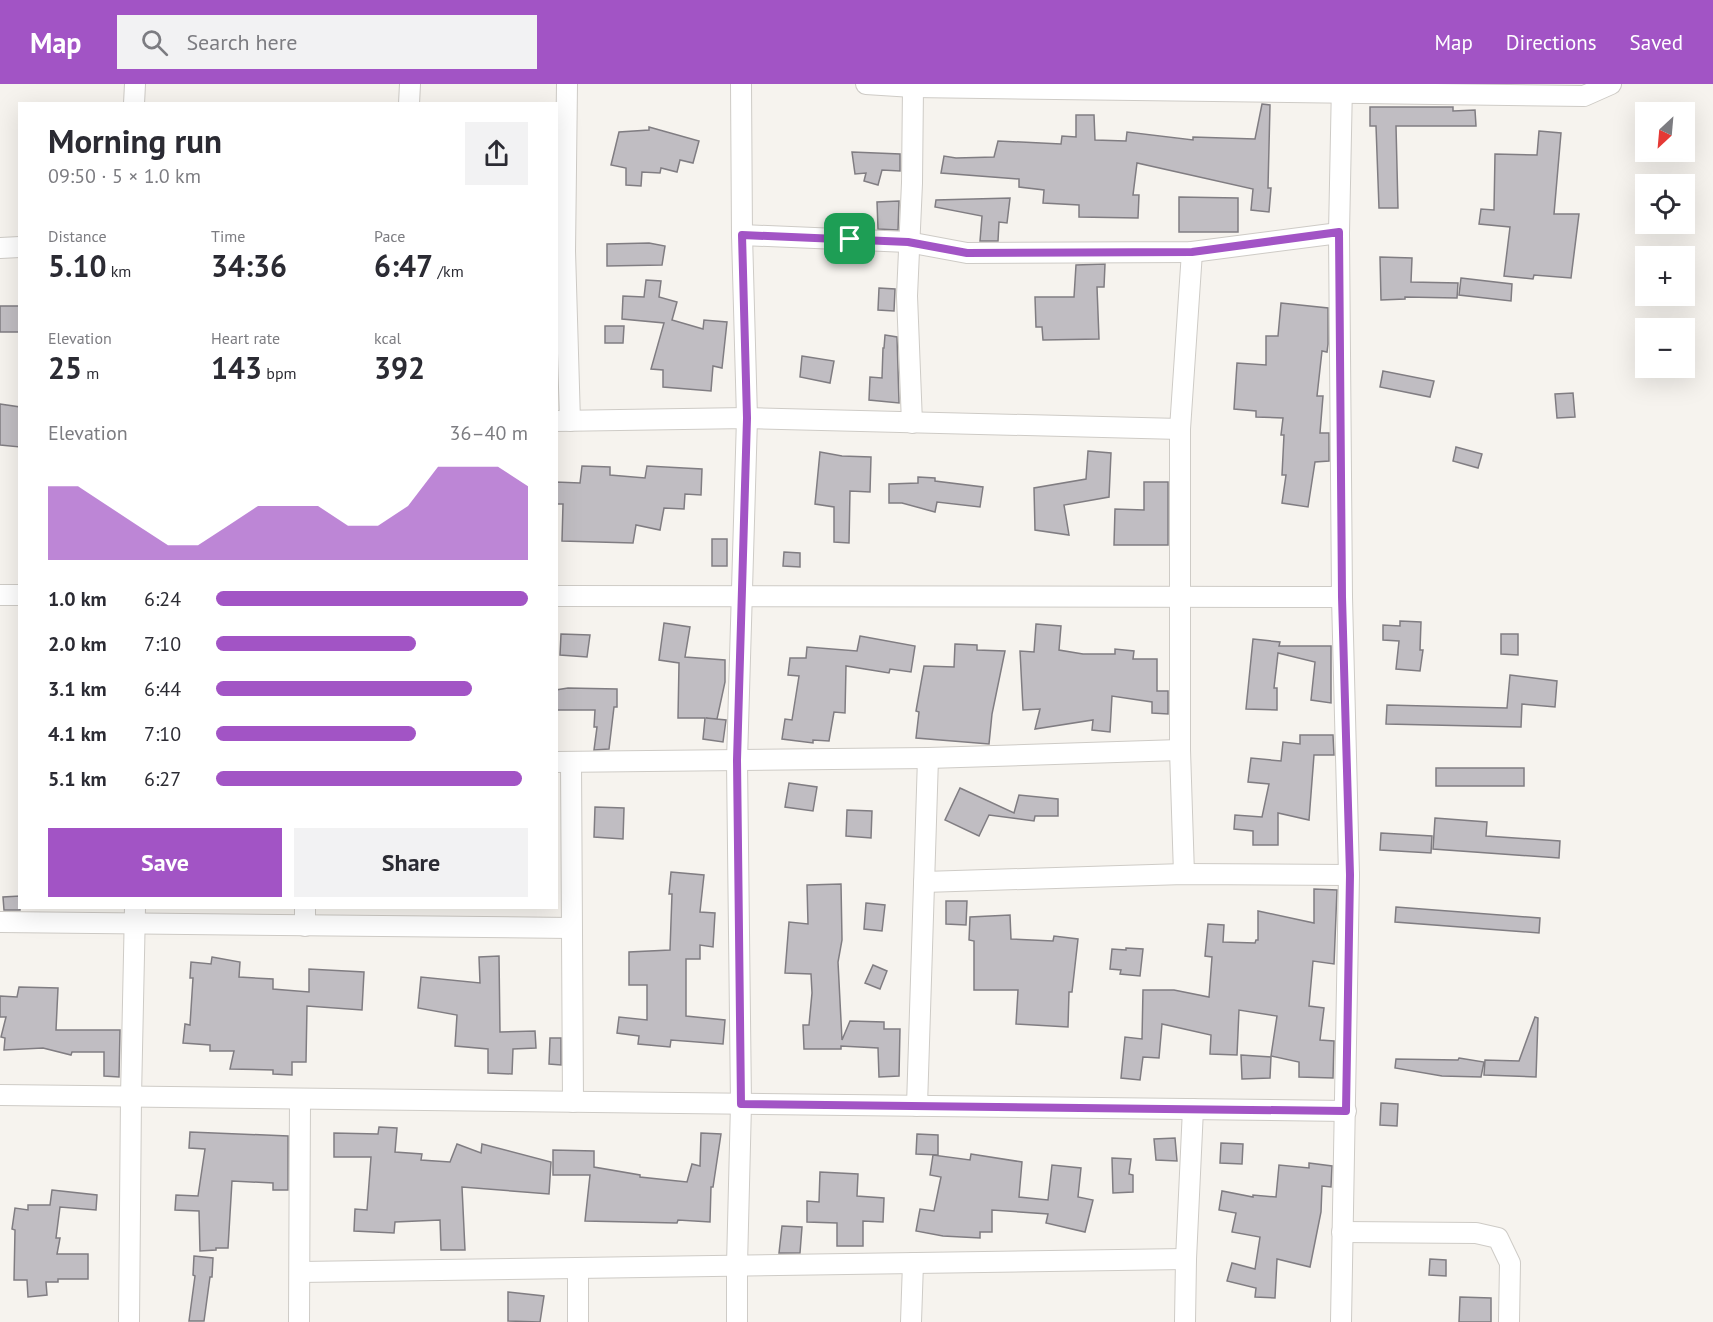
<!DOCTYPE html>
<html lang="en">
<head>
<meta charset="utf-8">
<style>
	:root { --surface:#fff; --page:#f2f2f3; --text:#2b2b33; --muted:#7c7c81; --accent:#a254c5 }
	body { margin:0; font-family:"PT Sans",sans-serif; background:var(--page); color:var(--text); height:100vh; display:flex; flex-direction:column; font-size:22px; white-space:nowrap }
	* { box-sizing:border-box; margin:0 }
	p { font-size:20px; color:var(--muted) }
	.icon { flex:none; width:33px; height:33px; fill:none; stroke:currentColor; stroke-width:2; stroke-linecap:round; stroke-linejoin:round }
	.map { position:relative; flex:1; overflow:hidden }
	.sheet { position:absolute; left:18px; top:18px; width:540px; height:807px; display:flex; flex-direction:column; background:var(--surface); border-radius:0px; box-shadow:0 6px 24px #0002 }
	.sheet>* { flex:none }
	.needle { width:39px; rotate:206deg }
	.controls { position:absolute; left:1635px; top:18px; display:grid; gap:12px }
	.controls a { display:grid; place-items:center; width:60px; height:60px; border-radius:0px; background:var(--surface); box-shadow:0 6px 24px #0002; font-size:30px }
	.pin { position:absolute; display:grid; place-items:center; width:51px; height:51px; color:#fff; margin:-26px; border-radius:12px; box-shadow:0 3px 9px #0006 }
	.round { display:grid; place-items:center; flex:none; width:63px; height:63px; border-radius:0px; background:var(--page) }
	.summary { display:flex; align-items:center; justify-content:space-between; height:102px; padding:0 30px }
	h1 { font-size:33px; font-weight:600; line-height:45px }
	.figures { display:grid; grid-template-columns:repeat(3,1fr); gap:9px; height:102px; padding:6px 30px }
	.figures div { display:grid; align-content:center }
	.figures b { font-size:30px; font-weight:600 }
	.figures small { font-size:16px; font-weight:400 }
	.figures p { font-size:16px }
	.chart { height:168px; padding:12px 30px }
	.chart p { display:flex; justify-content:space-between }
	.chart svg { width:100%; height:108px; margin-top:6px; fill:var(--accent); opacity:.7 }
	.action { display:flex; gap:12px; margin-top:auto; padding:12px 30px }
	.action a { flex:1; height:69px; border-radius:0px; background:var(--accent); color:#fff; font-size:24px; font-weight:600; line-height:69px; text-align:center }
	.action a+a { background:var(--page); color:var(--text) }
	ul { padding:0 30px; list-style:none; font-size:20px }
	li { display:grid; grid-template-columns:96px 72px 1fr; align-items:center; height:45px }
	li i { height:15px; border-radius:8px; background:var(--accent) }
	header { display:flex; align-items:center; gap:36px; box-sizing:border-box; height:84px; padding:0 30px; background:var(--accent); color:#fff }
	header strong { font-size:28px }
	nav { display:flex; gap:33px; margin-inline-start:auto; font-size:21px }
	.search { width:420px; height:54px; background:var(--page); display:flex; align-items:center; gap:15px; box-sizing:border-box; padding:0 21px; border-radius:0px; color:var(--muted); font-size:22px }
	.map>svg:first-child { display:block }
</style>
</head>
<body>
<header>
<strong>Map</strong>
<div class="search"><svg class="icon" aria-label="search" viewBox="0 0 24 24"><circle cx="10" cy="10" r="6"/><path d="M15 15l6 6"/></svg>Search here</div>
<nav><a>Map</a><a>Directions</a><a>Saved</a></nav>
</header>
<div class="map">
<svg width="1713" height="1238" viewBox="0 0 1713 1238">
	<rect width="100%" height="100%" fill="#f6f3ee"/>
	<!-- building -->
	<g fill="#c0bdc2" stroke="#807d82" stroke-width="1.5">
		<polygon points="1262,20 1270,21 1268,104 1271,104 1269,128 1251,126 1253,105 1137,79 1133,111 1139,111 1138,134 1079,133 1079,121 1043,119 1044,106 1019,103 1019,95 941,89 944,72 956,74 994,73 998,57 1061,60 1062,52 1076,53 1076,31 1094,31 1095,56 1126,57 1127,48 1193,56 1193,53 1255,55"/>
		<polygon points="1370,23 1453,23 1453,27 1475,26 1476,42 1396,42 1398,124 1379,124 1376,42 1370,42"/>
		<polygon points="649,43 699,57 693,79 680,76 677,88 661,84 660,89 642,88 641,102 626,101 626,84 611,81 619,48 649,46"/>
		<polygon points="1539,47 1561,49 1554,130 1579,130 1571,194 1534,191 1533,195 1504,192 1510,143 1479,140 1481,125 1494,126 1495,70 1537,71"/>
		<polygon points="852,68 900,70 900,87 882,86 878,101 864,97 866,89 855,90"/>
		<polygon points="1179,113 1238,114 1238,148 1179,148"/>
		<polygon points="1010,114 1007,139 999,138 998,157 980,157 982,132 935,123 936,116"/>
		<polygon points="899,117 898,146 878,145 877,118"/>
		<polygon points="649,159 665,162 662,181 607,182 607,160"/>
		<polygon points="1380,173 1412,174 1411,198 1458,199 1457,214 1405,213 1405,215 1381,216"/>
		<polygon points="1105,180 1104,203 1097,203 1099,255 1043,256 1042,243 1036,243 1035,213 1074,213 1076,181"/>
		<polygon points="1461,194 1512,200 1511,217 1459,211"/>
		<polygon points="646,196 661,197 659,213 677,218 672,236 703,245 704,236 727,238 722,284 713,282 711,307 663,303 663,286 651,285 664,239 622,235 623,212 644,213"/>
		<polygon points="879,204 895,205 894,227 878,226"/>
		<polygon points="1281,219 1328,224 1328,260 1327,268 1322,267 1317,312 1323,312 1320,349 1329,349 1329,377 1315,378 1308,423 1282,419 1286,391 1282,391 1284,351 1281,351 1283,334 1256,333 1256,327 1234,325 1237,279 1266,281 1266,252 1278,252"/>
		<rect x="0" y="222" width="20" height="26"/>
		<polygon points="605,242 624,242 623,259 605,259"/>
		<polygon points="885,251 897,253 899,319 869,316 870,293 882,294 883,264 884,264"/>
		<polygon points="802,272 834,277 830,299 800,293"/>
		<polygon points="1383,287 1434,297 1430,313 1380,303"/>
		<polygon points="1573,309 1575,333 1557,334 1555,310"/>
		<polygon points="0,320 20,323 20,363 0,361"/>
		<polygon points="1456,363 1482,370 1478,384 1453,377"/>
		<polygon points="1088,367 1111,369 1109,413 1064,421 1069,451 1035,446 1034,404 1086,395"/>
		<polygon points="820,368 842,372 871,373 870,408 850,407 849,459 834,458 834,423 815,420"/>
		<polygon points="582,382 610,383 610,391 645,394 647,382 702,385 701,411 685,410 684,425 664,424 660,446 636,441 633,459 562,457 563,420 556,420 556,398 580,399"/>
		<polygon points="918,393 935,394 935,397 983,403 980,423 937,418 935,428 902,419 889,419 889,400 918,399"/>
		<polygon points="1144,398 1168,398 1168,461 1114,461 1115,425 1144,426"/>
		<rect x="712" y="455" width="15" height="27"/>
		<polygon points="784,468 800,469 800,483 783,482"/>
		<polygon points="1400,537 1421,538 1420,566 1423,566 1420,587 1396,585 1399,557 1383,556 1383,541 1400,542"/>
		<polygon points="664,539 690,543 685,573 725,576 725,598 717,635 706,634 726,636 723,658 703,655 705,634 678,634 679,579 659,576"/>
		<polygon points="1036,540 1061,542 1059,566 1083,570 1115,570 1115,565 1134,567 1133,575 1157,575 1157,607 1168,607 1168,630 1152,629 1152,618 1112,612 1110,648 1092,646 1093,636 1035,645 1040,625 1023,626 1020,567 1034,568"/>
		<polygon points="561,550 590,551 587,573 560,571"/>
		<polygon points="1501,550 1518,550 1518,571 1501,570"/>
		<polygon points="860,552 915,562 911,588 890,585 889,589 846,582 845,629 834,628 829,657 813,656 813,659 782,655 785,635 792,636 799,592 788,591 790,574 806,574 807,563 857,567"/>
		<polygon points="1253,555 1280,558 1279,562 1331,562 1331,619 1311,616 1315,578 1278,569 1274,604 1277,604 1277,626 1246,625"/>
		<polygon points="955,560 977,561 977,566 1005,567 992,630 989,660 916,654 919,628 916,627 924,582 954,583"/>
		<polygon points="1510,591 1557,597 1555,623 1522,620 1521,643 1386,640 1387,621 1507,624"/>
		<polygon points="568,604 617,605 617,623 614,623 609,665 594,666 597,643 594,643 595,626 556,626 556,606"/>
		<polygon points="1300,651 1333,651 1334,671 1314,671 1309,736 1278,729 1278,761 1253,761 1253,747 1234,745 1235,731 1262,733 1269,700 1248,698 1251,674 1281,677 1283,658 1300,660"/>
		<rect x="1436" y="684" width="88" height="18"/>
		<polygon points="789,699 817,703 813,727 785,723"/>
		<polygon points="960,704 1014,729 1019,711 1058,715 1058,732 1035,732 1034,737 989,731 979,752 945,736"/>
		<polygon points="595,723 624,724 623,755 594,753"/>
		<polygon points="847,726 872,727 871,754 846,752"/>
		<polygon points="1435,734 1487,738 1486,752 1560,757 1559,774 1433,765"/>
		<polygon points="1381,749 1432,752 1431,769 1380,766"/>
		<polygon points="671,788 704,791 700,828 715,829 713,863 700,861 700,875 686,875 686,932 725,936 723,960 671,956 670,963 638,960 639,952 617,949 619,933 647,936 647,901 629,901 629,868 670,866 672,810 669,810"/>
		<polygon points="841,800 842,856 838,878 842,956 850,937 884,938 884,945 900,945 899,992 879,993 878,964 841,962 841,965 804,965 803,941 809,941 812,909 811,890 785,889 789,838 808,840 807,801"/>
		<polygon points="1314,805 1337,806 1334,880 1313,877 1309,922 1324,924 1320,956 1334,957 1333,994 1299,993 1299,978 1271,972 1277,932 1239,926 1237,971 1210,970 1211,951 1162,940 1159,974 1143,973 1140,996 1121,994 1125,953 1142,955 1143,906 1174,906 1209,913 1212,873 1205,872 1208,840 1224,841 1223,858 1255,859 1256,856 1258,856 1258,827 1314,839"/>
		<polygon points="20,812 20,826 4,826 3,813"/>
		<polygon points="946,817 967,817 966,841 946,840"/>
		<polygon points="866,819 885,821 882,847 864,845"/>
		<polygon points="1396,823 1540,834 1539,849 1395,838"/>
		<polygon points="1010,831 1011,855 1053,857 1054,852 1078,855 1072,908 1069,908 1068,943 1016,940 1018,906 974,906 974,857 969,856 970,833"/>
		<polygon points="1126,864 1143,865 1140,892 1120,890 1121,886 1110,885 1112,865 1126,866"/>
		<polygon points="499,872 500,948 535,947 536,964 513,965 512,990 488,989 488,965 455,962 457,931 418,924 421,893 480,899 479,873"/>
		<polygon points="212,873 240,878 239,893 273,895 273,905 309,908 309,885 364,888 362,926 307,922 306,978 292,978 292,991 273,990 273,986 230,985 234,967 210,967 210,961 183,959 185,940 190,941 193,894 190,894 191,878 211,880"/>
		<polygon points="873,881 887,887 880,905 865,899"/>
		<polygon points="19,903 58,904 56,946 120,946 119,993 104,992 104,968 72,968 71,971 43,964 4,966 5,954 1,953 6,933 0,933 0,912 17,913"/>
		<polygon points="1535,933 1538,934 1536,993 1484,991 1485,976 1519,977"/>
		<polygon points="550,954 561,954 561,981 549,980"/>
		<polygon points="1241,971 1271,973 1270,994 1242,995"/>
		<polygon points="1459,974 1484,978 1481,993 1442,992 1395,984 1396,975 1458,976"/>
		<polygon points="1381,1019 1398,1020 1397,1042 1380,1041"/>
		<polygon points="379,1043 397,1044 395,1068 422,1070 421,1076 450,1078 457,1060 481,1069 482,1060 551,1078 549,1110 462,1103 465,1166 441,1166 440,1136 395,1138 394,1149 354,1147 355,1125 367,1126 371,1073 334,1073 334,1049 378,1050"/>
		<polygon points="190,1048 288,1052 288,1106 273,1106 273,1099 232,1097 228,1164 216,1164 216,1166 200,1167 199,1127 175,1126 176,1111 198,1112 205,1065 189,1064"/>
		<polygon points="701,1049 721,1050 713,1103 711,1103 710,1138 678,1136 677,1139 585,1137 590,1091 553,1091 553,1066 594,1067 594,1083 640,1091 640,1093 687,1098 692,1080 700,1082"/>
		<polygon points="917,1050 938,1051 938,1071 916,1070"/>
		<polygon points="1175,1054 1177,1077 1156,1076 1154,1055"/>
		<polygon points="1221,1059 1243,1060 1242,1080 1220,1079"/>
		<polygon points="971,1070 1022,1078 1019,1113 1048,1116 1052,1081 1081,1084 1078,1113 1093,1116 1085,1148 1046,1139 1048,1130 992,1126 992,1148 980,1148 980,1154 943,1152 916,1147 920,1125 934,1127 941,1093 930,1091 933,1071 970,1076"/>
		<polygon points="1112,1074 1131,1075 1129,1090 1133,1091 1133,1108 1113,1109"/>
		<polygon points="1309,1079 1332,1082 1331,1103 1322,1102 1321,1128 1310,1183 1277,1175 1275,1214 1255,1213 1256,1204 1227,1197 1232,1179 1255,1185 1260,1153 1232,1148 1236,1129 1219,1126 1222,1107 1253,1113 1253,1111 1276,1113 1279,1081 1309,1084"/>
		<polygon points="820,1088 858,1090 857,1112 884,1114 883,1138 863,1137 863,1162 837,1162 837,1139 807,1138 807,1117 819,1118"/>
		<polygon points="52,1106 97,1111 96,1126 60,1123 56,1154 60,1154 57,1170 88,1170 88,1195 58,1195 58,1198 46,1198 47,1211 28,1213 27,1196 14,1196 15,1146 12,1145 15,1124 28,1126 28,1121 50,1121"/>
		<polygon points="782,1142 802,1143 800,1169 779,1169"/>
		<polygon points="194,1172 213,1174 212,1193 210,1193 204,1237 189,1237 195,1192 193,1191"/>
		<polygon points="1430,1175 1446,1176 1446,1192 1429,1191"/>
		<polygon points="508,1208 544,1212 540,1238 508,1237"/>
		<polygon points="1460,1213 1491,1214 1491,1238 1459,1238"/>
	</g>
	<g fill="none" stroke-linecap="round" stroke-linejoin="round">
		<!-- minor casing -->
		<g stroke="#cecbc6" stroke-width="22">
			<g id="minor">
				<polyline points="567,0 565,167 570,337"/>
				<polyline points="866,0 913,3 1584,12 1611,0"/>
				<polyline points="134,20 135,0"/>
				<polyline points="409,20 410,0"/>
				<polyline points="742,151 908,158 967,169 1192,168 1339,149"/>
				<polyline points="0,164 20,163"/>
				<polyline points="556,337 747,334 1180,345"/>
				<polyline points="912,339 907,212 912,99 913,3"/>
				<polyline points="0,511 20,511"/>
				<polyline points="556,512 1342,513"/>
				<polyline points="556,678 928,674 1180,666"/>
				<polyline points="571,678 573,1018"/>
				<polyline points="1184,790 1180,666 1180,345 1192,168"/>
				<polyline points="924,798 1184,790 1349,791"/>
				<polyline points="305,824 305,842"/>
				<polyline points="0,838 571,844"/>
				<polyline points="0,1011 1346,1027"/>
				<polyline points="917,1022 928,674"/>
				<polyline points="1342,1148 1476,1149 1498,1154 1510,1179 1509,1238"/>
				<polyline points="578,1184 578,1238"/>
				<polyline points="300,1188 1186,1175"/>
				<polyline points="129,1238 131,1013 135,824"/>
				<polyline points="299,1238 300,1015"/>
				<polyline points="737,1238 737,1181 741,1020 737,677 747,334 742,151 741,0"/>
				<polyline points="911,1238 913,1179"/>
				<polyline points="1185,1238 1186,1175 1193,1025"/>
				<polyline points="1341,1238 1349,791 1342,513 1339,149 1342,0"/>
			</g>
		</g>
		<!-- minor -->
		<use href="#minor" stroke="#fff" stroke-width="20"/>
	</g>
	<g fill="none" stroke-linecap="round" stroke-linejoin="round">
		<!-- route casing -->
		<g stroke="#fff" stroke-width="12">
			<polygon id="route" points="1339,148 1342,513 1350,791 1346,1027 741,1020 737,676 747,334 742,151 908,158 967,169 1192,168"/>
		</g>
		<!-- route -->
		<use href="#route" stroke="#a254c5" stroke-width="8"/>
	</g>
</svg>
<div class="controls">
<a><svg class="needle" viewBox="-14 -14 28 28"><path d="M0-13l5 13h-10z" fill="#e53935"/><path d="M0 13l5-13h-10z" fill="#7c7c81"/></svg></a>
<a><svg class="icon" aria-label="locate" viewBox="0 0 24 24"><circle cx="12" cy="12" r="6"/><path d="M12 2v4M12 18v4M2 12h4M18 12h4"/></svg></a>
<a>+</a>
<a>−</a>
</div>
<div class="pin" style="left:850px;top:155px;background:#1e9e55"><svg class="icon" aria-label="arrive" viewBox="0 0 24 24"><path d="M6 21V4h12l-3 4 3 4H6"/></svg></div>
<section class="sheet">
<div class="summary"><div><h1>Morning run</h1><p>09:50 · 5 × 1.0 km</p></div><a class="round"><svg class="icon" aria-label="share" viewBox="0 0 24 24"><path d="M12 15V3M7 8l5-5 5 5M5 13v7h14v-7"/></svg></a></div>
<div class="figures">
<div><p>Distance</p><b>5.10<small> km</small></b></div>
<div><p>Time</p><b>34:36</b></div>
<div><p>Pace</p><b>6:47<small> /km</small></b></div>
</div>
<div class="figures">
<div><p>Elevation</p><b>25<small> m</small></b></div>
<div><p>Heart rate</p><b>143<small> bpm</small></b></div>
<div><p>kcal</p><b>392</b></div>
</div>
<div class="chart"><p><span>Elevation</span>36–40 m</p>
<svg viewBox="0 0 160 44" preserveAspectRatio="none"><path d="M0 44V14L10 14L20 22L30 30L40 38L50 38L60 30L70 22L80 22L90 22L100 30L110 30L120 22L130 6L140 6L150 6L160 14V44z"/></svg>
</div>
<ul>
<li><b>1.0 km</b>6:24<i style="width:100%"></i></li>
<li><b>2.0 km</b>7:10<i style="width:64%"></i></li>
<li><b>3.1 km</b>6:44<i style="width:82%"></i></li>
<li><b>4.1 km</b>7:10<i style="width:64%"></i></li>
<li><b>5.1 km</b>6:27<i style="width:98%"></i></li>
</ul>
<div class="action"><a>Save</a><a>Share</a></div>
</section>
</div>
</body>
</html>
